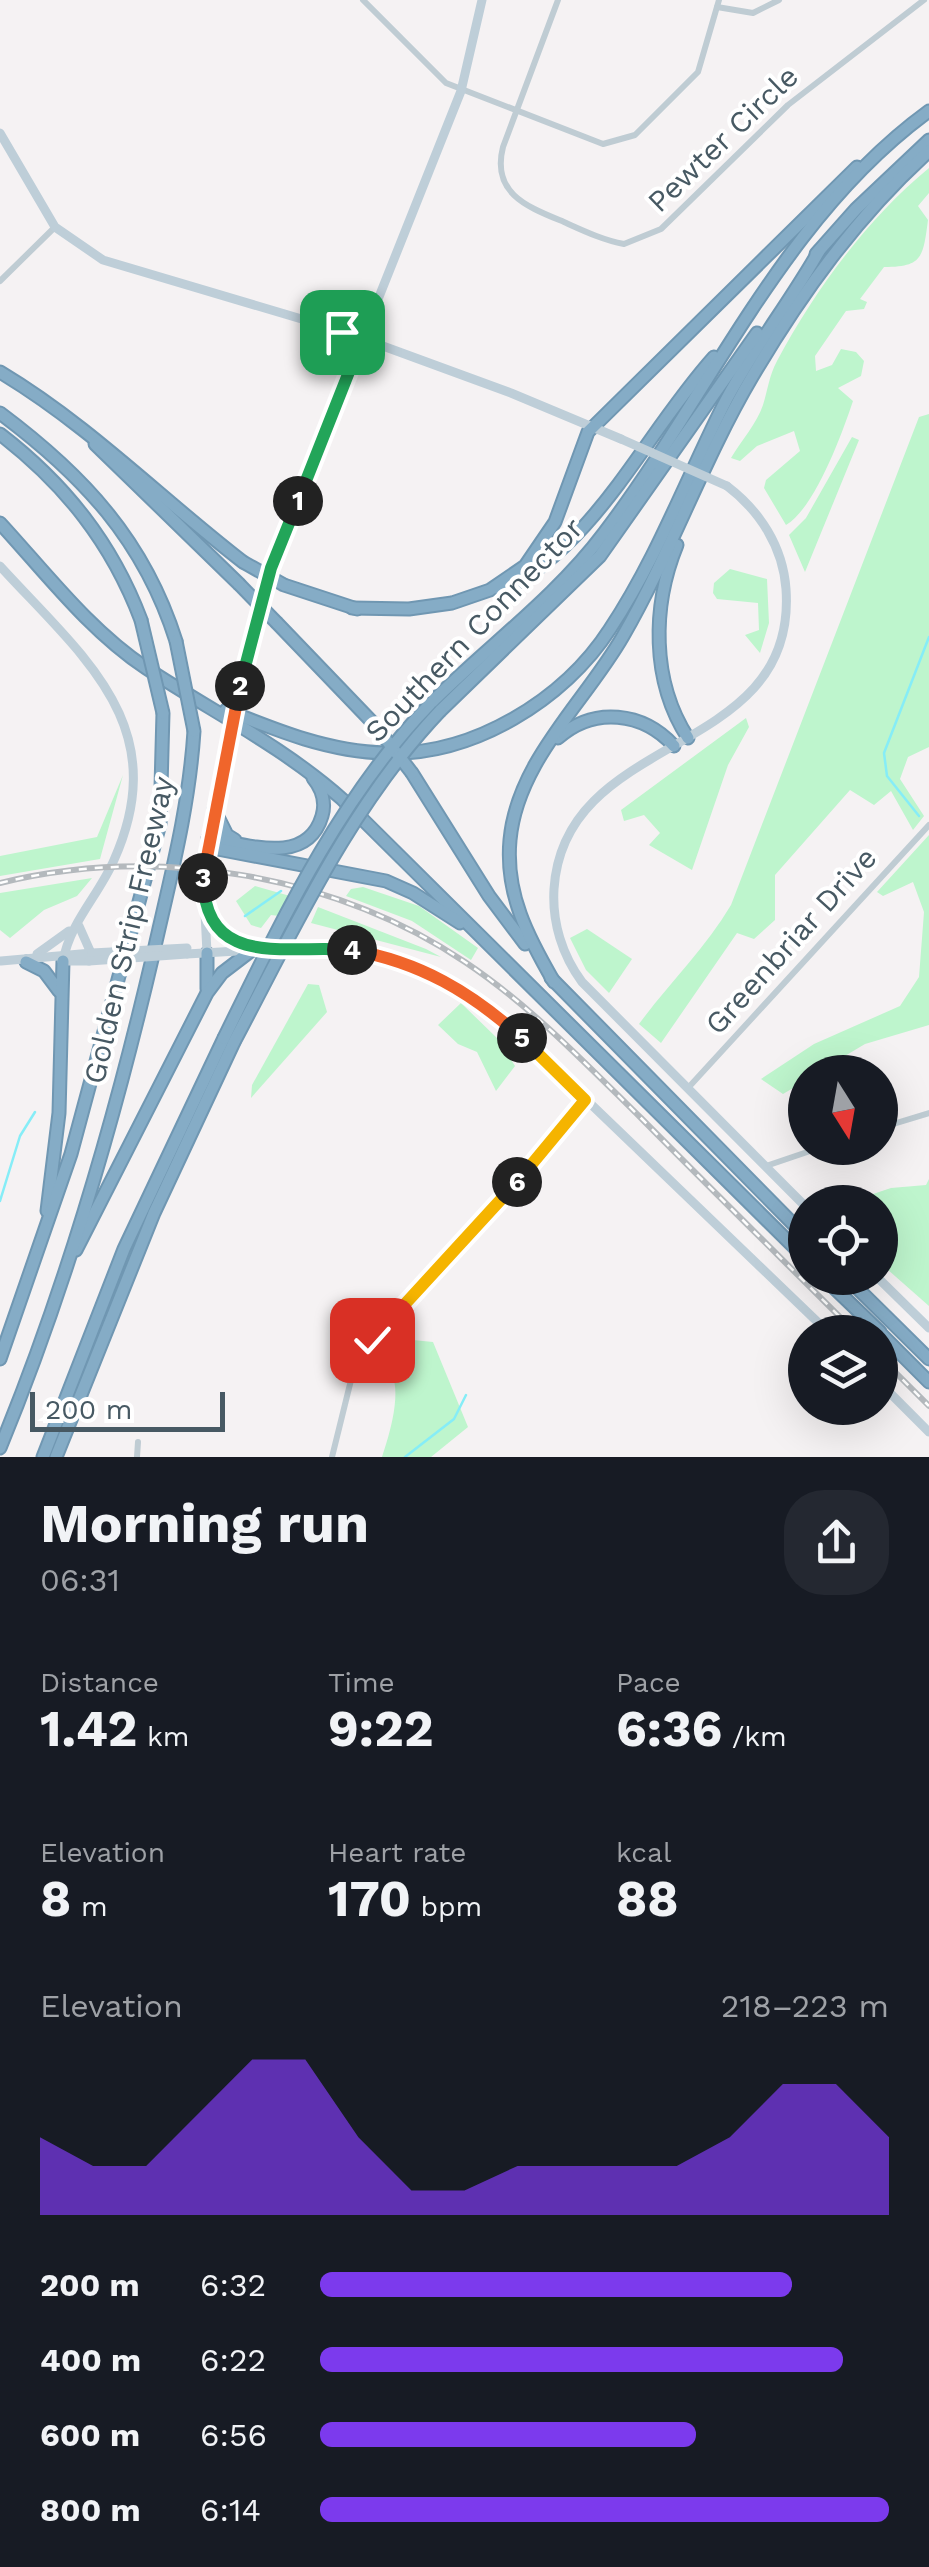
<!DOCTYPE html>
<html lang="en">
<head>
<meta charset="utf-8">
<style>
	:root { --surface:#171b24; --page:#242831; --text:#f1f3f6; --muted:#9ea1a6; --accent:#7c3aed }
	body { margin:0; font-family:"Work Sans",sans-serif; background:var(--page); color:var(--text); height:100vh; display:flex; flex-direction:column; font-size:38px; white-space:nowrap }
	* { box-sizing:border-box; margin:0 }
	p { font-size:32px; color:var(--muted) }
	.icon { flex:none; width:55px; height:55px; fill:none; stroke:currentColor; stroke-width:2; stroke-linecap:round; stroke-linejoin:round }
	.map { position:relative; height:1457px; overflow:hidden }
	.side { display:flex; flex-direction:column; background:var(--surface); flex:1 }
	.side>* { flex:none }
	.needle { width:65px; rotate:169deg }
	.controls { position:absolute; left:788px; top:1055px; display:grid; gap:20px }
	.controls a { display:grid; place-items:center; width:110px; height:110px; border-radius:50%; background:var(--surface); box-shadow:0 10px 40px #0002; font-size:50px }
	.scale { position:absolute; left:30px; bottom:25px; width:195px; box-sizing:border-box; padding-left:10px; border:5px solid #475963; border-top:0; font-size:28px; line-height:35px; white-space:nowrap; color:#475963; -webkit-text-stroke:8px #fff; paint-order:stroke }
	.pin { position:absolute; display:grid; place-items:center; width:85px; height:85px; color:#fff; margin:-42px; border-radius:20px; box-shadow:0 5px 15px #0006 }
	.km { position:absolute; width:50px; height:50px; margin:-25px; border-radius:50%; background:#222; color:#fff; font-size:28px; line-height:50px; text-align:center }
	.round { display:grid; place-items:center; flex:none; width:105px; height:105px; border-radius:40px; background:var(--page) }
	.headline { display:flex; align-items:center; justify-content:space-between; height:170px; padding:0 40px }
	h1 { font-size:55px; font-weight:700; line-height:75px }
	.figures { display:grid; grid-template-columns:repeat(3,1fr); gap:15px; height:170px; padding:10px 40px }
	.figures div { display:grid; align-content:center }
	.figures b { font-size:50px; font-weight:700 }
	.figures small { font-size:28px; font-weight:400 }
	.figures p { font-size:28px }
	.chart { height:280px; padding:20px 40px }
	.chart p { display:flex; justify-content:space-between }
	.chart svg { width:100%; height:180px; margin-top:10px; fill:var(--accent); opacity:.7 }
	ul { padding:0 40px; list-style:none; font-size:32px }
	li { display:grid; grid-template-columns:160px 120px 1fr; align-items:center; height:75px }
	li i { height:25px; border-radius:12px; background:var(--accent) }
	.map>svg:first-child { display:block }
</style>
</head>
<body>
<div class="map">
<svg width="929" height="1457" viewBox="0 0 929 1457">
	<rect width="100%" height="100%" fill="#f5f2f3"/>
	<!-- green -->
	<g fill="#bef5cd">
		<path d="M 929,168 L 929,193 L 918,206 L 928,220 C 923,257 923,267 884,267 L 860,299 L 867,302 L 864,309 L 846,311 L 815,356 L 816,371 L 832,365 L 841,349 L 856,352 L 864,361 L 861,376 L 838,388 L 853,401 C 842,434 815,508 786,525 L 764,488 L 766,480 L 800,451 L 794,431 L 757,446 L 740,461 L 731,458 C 741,441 757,423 763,405 C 768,389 769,376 777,361 C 815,290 867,219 929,168 Z"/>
		<path d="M 929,414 L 929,747 L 908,757 L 900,779 L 924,816 L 913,830 L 891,791 L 874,805 L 850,790 L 775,875 L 775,920 L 754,939 L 737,933 L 661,1043 L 639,1024 C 670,982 705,949 731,905 L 919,417 Z"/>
		<polygon points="852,437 859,440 805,572 789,535 806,518"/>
		<polygon points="730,569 767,579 769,623 760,653 745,635 759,630 758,603 717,599 713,593 714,583"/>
		<polygon points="746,718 749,727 728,765 692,870 649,845 660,833 644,815 624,821 621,810"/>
		<polygon points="123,775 100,859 0,876 0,856 97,837"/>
		<polygon points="929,835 929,1025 865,1044 818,1072 805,1072 805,1081 783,1094 761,1079 814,1044 900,1006 919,977 924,912 913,882 883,896 877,892"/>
		<polygon points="92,878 77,896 44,910 10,938 0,930 0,893"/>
		<polygon points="255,886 290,896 279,916 271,915 261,928 251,925 236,901"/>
		<polygon points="363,887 419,906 478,948 471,960 412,921 346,896 351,889"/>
		<polygon points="318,907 426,949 441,957 311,923"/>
		<polygon points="587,929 632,959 609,993 586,970 570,938"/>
		<polygon points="308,984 319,985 327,1012 251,1098 252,1085"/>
		<polygon points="461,1003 499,1040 515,1066 496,1091 477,1052 458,1044 438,1025"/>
		<polygon points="929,1179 929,1306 887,1269 889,1226 880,1214 880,1202 849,1202 891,1188 926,1185"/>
		<path d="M 395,1331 L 413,1340 L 433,1342 L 468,1427 L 431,1457 L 382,1457 C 389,1436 404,1389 389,1369 C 385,1364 375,1360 368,1357 Z"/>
	</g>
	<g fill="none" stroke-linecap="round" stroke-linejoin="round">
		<!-- stream -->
		<g stroke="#86edf7" stroke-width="2.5">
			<polyline points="919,816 887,776 884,753 929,637"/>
			<polyline points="245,916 281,891"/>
			<polyline points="0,1201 20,1136 35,1112"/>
			<polyline points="405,1457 454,1419 466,1395"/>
		</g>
		<!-- highway casing -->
		<g stroke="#7097b2" stroke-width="15">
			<g id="highway">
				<polyline points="816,254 856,209 929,140"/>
				<path d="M 0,372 C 90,426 160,498 243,562"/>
				<path d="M 0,413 C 83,475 144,540 176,641"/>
				<path d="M 0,434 C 65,484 112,543 141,620"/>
				<polyline points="95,444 239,584"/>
				<path d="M 0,523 C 46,573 89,630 146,668 C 213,712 282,746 342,799 L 805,1258"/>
				<path d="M 677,545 C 652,606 651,681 688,738"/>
				<polyline points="284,585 357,609"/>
				<path d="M 501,592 C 599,542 643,436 714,357"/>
				<polyline points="352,608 409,609 452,603 490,590 525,566 555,522 588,432 857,167"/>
				<polyline points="277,623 374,724"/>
				<path d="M 430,704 C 487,647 555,598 604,533 C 711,393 783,217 929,111"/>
				<path d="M 226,710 C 278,731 330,752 386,753 C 473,756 564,700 610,629 C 656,560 686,480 723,406 C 751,351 789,304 819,251"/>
				<polyline points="440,711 600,556 757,333"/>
				<path d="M 558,738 C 594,706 643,712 674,746"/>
				<polyline points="412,773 489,896 525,944"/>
				<polyline points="214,809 227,835 235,840"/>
				<path d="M 208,838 C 246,844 307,867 322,816 C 326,803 322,789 313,778"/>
				<polyline points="207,847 386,881 413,893 460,923"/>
				<polyline points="26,962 44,971 59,991"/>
				<polyline points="551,978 805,1236"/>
				<path d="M 554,982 C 528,937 505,894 510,840 C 517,761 586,701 623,636 C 671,553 703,460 752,377 C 801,294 857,216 929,151"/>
				<polyline points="207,989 207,953"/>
				<polyline points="47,1211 59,1113 63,961"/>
				<polyline points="76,1250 207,993 222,973 252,950"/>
				<polyline points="824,1278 880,1332"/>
				<polyline points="847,1278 929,1359"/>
				<polyline points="880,1333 929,1382"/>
				<polyline points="0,1359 71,1154 160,824 163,713"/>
				<path d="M 0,1448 C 65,1290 114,1122 153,955 C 170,879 189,809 194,731"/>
				<polyline points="43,1457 124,1249 224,1038"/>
				<polyline points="56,1457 154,1213 234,1042"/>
			</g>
		</g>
		<!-- street -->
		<g stroke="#bfccd3" stroke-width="6">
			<polyline points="363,0 446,83 603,144 635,135 698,72 719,0"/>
			<path d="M 558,0 L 503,147 C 491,194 528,207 564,222 C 584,231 603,240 624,244 L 661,229 L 788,105 L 924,0"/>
			<polyline points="717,7 753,13 779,0"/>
			<polyline points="0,281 55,227"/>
			<polyline points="688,1088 929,825"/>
			<polyline points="880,1128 929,1113"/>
			<polyline points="766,1166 819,1148"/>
			<polyline points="137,1457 138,1442"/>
			<polyline points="332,1457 353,1372 367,1347 485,1219 585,1099"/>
		</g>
		<!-- secondary -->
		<g stroke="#beced8" stroke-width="9">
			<polyline points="0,133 55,227 103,260 342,331 511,393 621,439"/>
			<path d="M 727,486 C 760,511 783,547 786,589 C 798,760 564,729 554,889 C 552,922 562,955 582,982 L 805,1206"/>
			<path d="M 0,566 C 83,657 174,725 114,860 C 99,895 70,922 63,961"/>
			<polyline points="252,632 271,568 461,91 482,0"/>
			<polyline points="204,905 220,929 249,949"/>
			<polyline points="79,926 91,953"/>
			<path d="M 279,949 C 381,945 445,970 521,1037 L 828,1332"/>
			<polyline points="207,953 203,872 226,754"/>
			<polyline points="37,954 69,931"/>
			<polyline points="187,954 254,950"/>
			<polyline points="1,961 92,953"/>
			<polyline points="62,961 89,961"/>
			<polyline points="878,1278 929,1328"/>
			<polyline points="880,1383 929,1432"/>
		</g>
		<!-- highway -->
		<use href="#highway" stroke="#85acc6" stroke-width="11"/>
		<!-- rail casing -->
		<g stroke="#b4b9bd" stroke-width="6">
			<g id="rail">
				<path d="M 0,883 C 155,845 332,873 465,962 C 531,1006 585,1063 641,1118 C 712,1190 784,1261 855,1332"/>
				<polyline points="880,1357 929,1406"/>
			</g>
		</g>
		<!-- rail -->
		<use href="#rail" stroke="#fff" stroke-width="2.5" stroke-dasharray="8" stroke-linecap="butt"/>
		<!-- highway-bridge casing -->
		<g stroke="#7097b2" stroke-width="15" stroke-linecap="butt">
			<g id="highway-bridge">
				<polyline points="243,562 284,585"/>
				<polyline points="239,584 277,623"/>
				<polyline points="141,620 163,713"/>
				<polyline points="176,641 194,731"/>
				<polyline points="374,724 412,773"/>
				<path d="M 224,1038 C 281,922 339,798 430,704"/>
				<path d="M 234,1042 C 295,927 350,806 440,711"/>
			</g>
		</g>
		<!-- secondary-bridge -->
		<g stroke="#beced8" stroke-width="9">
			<polyline points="621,439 727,486"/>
			<polyline points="226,754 252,632"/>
			<polyline points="92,953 187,948"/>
			<polyline points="89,961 187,954"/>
		</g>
		<!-- highway-bridge -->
		<use href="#highway-bridge" stroke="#85acc6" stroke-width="11"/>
	</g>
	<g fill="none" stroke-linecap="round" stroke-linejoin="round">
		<!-- split-1 casing -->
		<g stroke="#fff" stroke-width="20">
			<polyline id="split-1" points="298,501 362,339 342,332"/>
		</g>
		<!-- split-2 casing -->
		<g stroke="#fff" stroke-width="20">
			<polyline id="split-2" points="240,686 271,568 298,501"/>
		</g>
		<!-- split-3 casing -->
		<g stroke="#fff" stroke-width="20">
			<polyline id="split-3" points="203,878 240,686"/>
		</g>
		<!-- split-4 casing -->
		<g stroke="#fff" stroke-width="20">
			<path id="split-4" d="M 203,878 C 205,971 288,944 352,950"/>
		</g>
		<!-- split-5 casing -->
		<g stroke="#fff" stroke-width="20">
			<path id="split-5" d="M 352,950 C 420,962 471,992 522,1038"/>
		</g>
		<!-- split-6 casing -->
		<g stroke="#fff" stroke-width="20">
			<polyline id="split-6" points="517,1182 585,1100 522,1038"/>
		</g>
		<!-- split-7 casing -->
		<g stroke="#fff" stroke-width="20">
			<polyline id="split-7" points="372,1340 517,1182"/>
		</g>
		<!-- split-1 -->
		<use href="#split-1" stroke="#22a559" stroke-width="12"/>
		<!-- split-2 -->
		<use href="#split-2" stroke="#22a559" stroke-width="12"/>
		<!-- split-3 -->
		<use href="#split-3" stroke="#f0652b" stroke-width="12"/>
		<!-- split-4 -->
		<use href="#split-4" stroke="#22a559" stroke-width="12"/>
		<!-- split-5 -->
		<use href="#split-5" stroke="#f0652b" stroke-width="12"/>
		<!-- split-6 -->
		<use href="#split-6" stroke="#f5b400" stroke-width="12"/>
		<!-- split-7 -->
		<use href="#split-7" stroke="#f5b400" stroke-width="12"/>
	</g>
	<g text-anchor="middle" stroke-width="8" stroke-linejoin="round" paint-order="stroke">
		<!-- street labels -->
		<g font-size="30" fill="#475963" stroke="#fff">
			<text transform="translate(723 139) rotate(-44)" y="10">Pewter Circle</text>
			<text transform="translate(474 630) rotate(-46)" y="10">Southern Connector</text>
			<text transform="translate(129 930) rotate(-77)" y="10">Golden Strip Freeway</text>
			<text transform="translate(791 941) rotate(-48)" y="10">Greenbriar Drive</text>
		</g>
	</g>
</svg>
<div class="controls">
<a><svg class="needle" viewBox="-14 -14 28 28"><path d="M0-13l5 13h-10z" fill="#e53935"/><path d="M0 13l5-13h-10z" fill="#9ea1a6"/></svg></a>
<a><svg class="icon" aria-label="locate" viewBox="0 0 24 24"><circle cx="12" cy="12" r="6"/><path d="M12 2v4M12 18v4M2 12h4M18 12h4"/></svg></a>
<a><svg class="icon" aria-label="layers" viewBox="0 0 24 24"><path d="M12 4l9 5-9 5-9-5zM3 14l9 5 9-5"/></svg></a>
</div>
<div class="scale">200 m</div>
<div class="pin" style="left:342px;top:332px;background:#1e9e55"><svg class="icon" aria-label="arrive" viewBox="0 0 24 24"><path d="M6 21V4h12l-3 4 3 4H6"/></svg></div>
<div class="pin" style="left:372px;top:1340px;background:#d93025"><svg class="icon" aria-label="check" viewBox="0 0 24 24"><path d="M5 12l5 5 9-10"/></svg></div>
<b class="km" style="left:298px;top:501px">1</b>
<b class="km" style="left:240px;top:686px">2</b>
<b class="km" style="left:203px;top:878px">3</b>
<b class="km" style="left:352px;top:950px">4</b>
<b class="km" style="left:522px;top:1038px">5</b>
<b class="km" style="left:517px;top:1182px">6</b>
</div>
<section class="side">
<div class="headline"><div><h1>Morning run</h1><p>06:31</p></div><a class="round"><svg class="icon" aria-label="share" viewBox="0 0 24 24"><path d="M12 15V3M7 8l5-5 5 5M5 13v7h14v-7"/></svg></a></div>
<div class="figures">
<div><p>Distance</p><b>1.42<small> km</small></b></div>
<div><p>Time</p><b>9:22</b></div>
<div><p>Pace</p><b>6:36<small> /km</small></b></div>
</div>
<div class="figures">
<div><p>Elevation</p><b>8<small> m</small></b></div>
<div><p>Heart rate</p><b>170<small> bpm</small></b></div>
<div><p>kcal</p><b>88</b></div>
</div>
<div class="chart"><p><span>Elevation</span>218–223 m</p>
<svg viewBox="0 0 160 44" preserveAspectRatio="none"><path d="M0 44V25L10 32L20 32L30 19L40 6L50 6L60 25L70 38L80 38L90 32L100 32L110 32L120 32L130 25L140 12L150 12L160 25V44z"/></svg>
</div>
<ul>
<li><b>200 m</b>6:32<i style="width:83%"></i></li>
<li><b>400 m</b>6:22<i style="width:92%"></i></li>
<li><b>600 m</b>6:56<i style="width:66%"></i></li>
<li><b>800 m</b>6:14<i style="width:100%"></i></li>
</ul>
</section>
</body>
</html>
